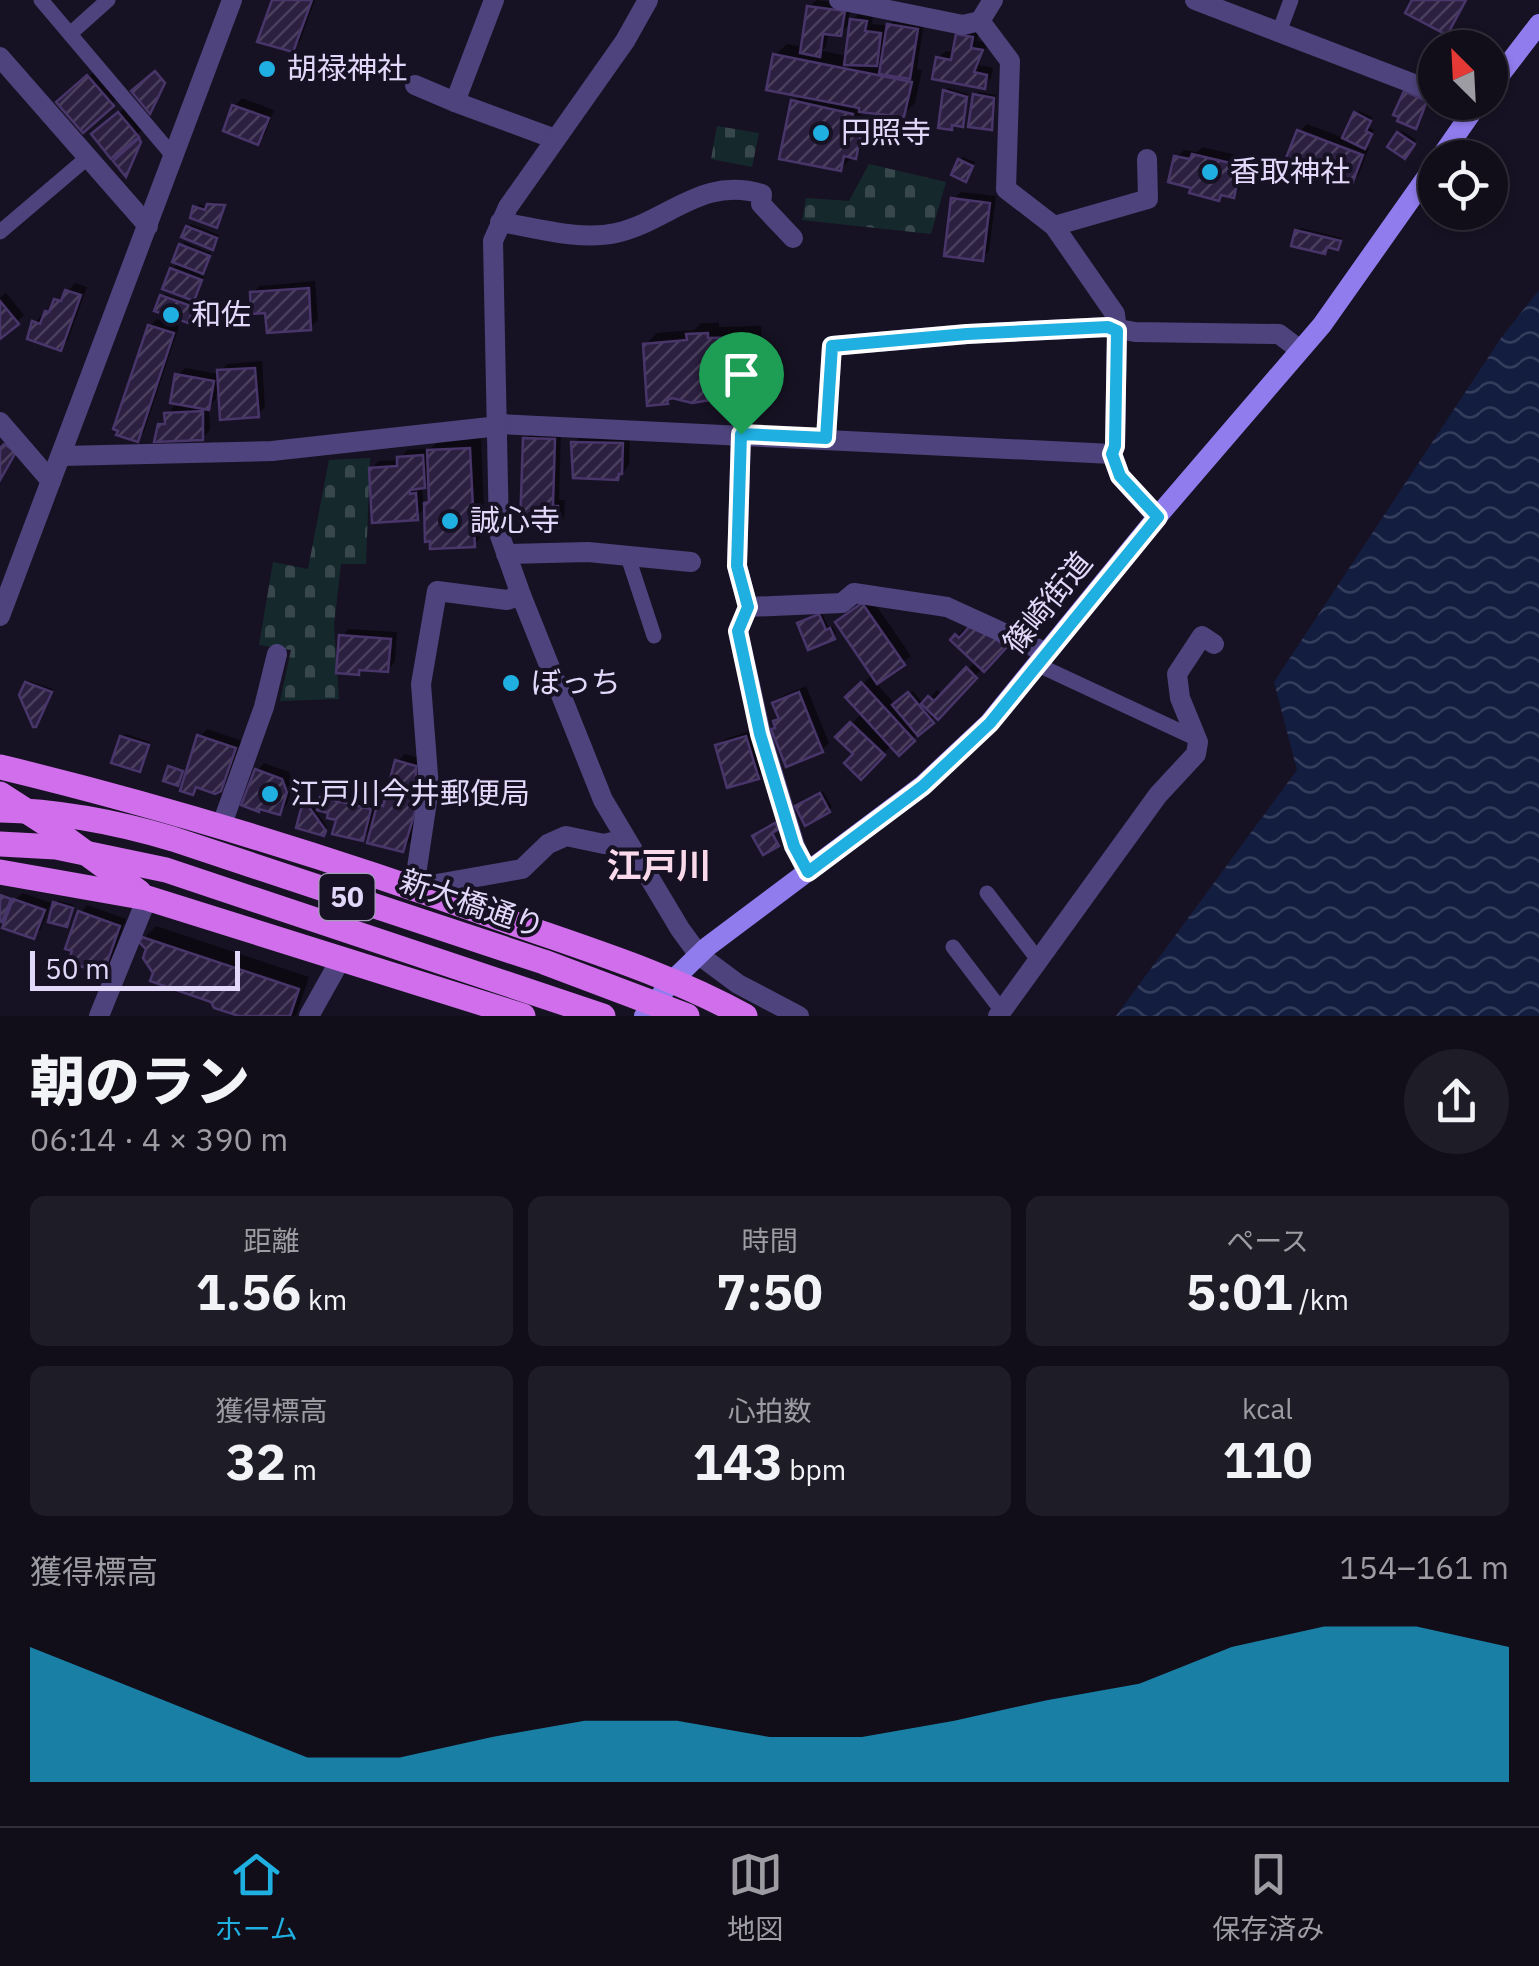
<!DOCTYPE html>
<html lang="ja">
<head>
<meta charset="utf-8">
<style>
	:root { --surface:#110e1a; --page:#1e1c27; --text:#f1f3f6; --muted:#9c9ca2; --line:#302e39; --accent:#1fafe0 }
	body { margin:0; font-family:"IBM Plex Sans","Noto Sans JP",sans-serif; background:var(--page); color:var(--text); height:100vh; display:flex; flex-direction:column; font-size:38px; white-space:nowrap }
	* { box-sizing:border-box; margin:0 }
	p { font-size:32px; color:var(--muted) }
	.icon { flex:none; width:55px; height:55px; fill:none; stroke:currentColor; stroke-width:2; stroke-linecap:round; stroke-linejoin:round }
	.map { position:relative; height:1016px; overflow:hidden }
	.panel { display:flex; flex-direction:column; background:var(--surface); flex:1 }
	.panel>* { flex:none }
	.needle { width:65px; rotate:336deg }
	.buttons { position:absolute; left:1418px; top:30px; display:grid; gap:20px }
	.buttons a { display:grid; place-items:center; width:90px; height:90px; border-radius:50%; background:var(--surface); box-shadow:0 2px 8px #0004,0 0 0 2px var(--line); font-size:50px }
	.scale { position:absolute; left:30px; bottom:25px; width:210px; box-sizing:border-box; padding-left:10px; border:5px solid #e2d9fa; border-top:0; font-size:28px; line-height:35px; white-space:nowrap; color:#e2d9fa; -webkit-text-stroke:8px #171223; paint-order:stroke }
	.pin { position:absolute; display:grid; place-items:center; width:85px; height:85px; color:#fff; margin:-102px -42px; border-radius:50% 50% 50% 0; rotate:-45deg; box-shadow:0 0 10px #0007 }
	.pin .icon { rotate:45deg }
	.round { display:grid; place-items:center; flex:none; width:105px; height:105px; border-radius:52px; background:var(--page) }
	.overview { display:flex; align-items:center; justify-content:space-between; height:170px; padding:0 30px }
	h1 { font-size:55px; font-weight:800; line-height:75px }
	.stats { display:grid; grid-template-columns:repeat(3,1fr); gap:15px; height:170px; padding:10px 30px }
	.stats div { display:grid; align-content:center; border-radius:15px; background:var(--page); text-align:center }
	.stats b { font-size:50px; font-weight:800 }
	.stats small { font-size:28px; font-weight:400 }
	.stats p { font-size:28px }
	.chart { height:280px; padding:20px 30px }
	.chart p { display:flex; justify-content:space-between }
	.chart svg { width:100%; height:180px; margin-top:10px; fill:var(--accent); opacity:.7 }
	.dock { display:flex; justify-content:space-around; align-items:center; height:140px; border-top:2px solid var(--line); background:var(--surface); font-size:28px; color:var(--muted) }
	.dock a { display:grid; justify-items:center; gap:5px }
	.dock .selected { color:var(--accent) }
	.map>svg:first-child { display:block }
</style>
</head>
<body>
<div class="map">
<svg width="1539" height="1016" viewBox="0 0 1539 1016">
	<defs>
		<pattern id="cemetery-stones" width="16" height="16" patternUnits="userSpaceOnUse" patternTransform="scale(2.5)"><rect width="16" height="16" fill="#15292c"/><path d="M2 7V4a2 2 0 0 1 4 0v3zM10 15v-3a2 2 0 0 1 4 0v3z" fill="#37474c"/></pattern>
		<pattern id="water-waves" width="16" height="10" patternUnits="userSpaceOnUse" patternTransform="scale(2.5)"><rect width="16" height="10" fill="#131d40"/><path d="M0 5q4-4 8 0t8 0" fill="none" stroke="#353d5c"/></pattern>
		<pattern id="building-hatch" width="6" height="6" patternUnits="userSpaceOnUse" patternTransform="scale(2.5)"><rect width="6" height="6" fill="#2c2041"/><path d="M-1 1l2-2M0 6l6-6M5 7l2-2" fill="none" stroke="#4a405d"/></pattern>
	</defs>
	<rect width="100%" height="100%" fill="#171223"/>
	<!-- cemetery -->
	<g fill="url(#cemetery-stones)">
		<polygon points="717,126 759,133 752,167 711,159"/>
		<polygon points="869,164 946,182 931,234 802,220 806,198 849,201"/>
		<polygon points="370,458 366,564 341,564 334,625 339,699 280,701 291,650 259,645 273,562 308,569 329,460"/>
	</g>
	<!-- water -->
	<polygon fill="url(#water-waves)" points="1539,290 1539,1016 1116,1016 1297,770 1274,682 1501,338"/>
	<!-- shadow -->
	<g fill="#0007" fill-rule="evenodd">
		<polygon points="275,0 315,0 300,41 292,49"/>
		<path d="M 817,0 L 851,5 L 848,24 L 860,12 L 873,14 L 872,24 L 889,26 L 897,17 L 924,22 L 917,69 L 922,70 L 915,103 L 903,115 L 862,110 L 861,115 L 872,118 L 867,144 L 840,169 L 794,101 L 801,95 L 775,55 L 787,44 L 803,47 L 809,7 ZM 852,21 L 848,56 L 822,51 L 826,46 L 829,32 L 840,33 Z"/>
		<polygon points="966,28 979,30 977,41 988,43 979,65 993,68 991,78 984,86 938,58 946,51 955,52 958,35"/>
		<polygon points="1458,34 1480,48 1447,48"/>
		<polygon points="96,70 119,97 83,129 67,95"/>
		<polygon points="948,88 968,94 965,121 951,127 945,91"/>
		<polygon points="978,92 996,95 994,125 991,128 975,96"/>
		<polygon points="242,98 274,110 265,134 258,142 235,106"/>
		<polygon points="127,106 144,127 137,135 102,127"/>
		<polygon points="1359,111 1372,117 1368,127 1374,130 1365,146 1369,148 1359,174 1352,181 1299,132 1307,124 1344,138"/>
		<polygon points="1402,131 1416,140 1408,153 1399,134"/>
		<polygon points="1202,147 1236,155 1234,165 1245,168 1240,188 1233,195 1224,193 1219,198 1194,186 1177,157 1184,150 1197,152"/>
		<polygon points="963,157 975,162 966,179 960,160"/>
		<polygon points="961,192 996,196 989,251 982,258 954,199"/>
		<polygon points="212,202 226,203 216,225 196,207 199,204 208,208"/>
		<polygon points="191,224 219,235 215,244 212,247 188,227"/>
		<polygon points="1301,228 1342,238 1341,244 1338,247 1329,245 1325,252 1298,231"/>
		<polygon points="184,242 211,253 199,275 204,277 194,298 172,269 179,262"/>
		<polygon points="315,281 318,320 310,327 268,310 252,293 260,286"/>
		<polygon points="75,283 87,287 68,340 61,348 35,322 42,315 46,316"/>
		<polygon points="6,293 24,315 0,336 0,298"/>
		<polygon points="165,294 195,304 187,320 162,297"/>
		<polygon points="157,319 179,326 144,432 137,439 150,326"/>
		<polygon points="701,323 719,323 719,327 761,326 763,388 751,400 731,394 673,395 667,401 645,345 657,333 694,330"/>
		<polygon points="262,361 265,407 257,415 218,386 216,399 209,406 210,430 202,438 160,425 174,406 187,406 178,375 185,368 219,374 227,364"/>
		<polygon points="533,431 561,432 559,500 565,500 564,517 557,525 526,439"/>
		<polygon points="582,435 630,437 629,464 625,470 617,478 574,443"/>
		<path d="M 481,437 L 485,533 L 474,545 L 426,507 L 416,517 L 371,469 L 379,461 L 399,460 L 407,450 L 431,448 L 441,439 ZM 430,480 L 431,499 L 424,506 L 422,486 Z"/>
		<polygon points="871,598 911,656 875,682 896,705 913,691 924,705 937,690 943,695 976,661 953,640 964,629 1011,639 899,753 892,745 861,776 857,754 839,737 862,713 854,693 876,671 838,622"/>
		<polygon points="822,613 829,629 833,627 836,634 833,637 803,621"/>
		<polygon points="349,629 397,632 395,662 387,670 363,668 358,672 342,636"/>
		<polygon points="30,681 53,689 35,725 27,684"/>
		<polygon points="806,686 829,743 822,750 778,726 776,722 780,717 775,703 782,696"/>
		<polygon points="207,729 242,741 228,781 220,789 200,785 192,792 200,737"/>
		<polygon points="754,730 765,769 758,776 717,746 725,739"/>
		<polygon points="126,734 150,742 139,769 122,737"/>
		<polygon points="405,754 422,759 422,802 410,842 402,849 374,826 362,839 323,798 330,790 377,802 374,812 387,799 398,761"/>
		<polygon points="264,763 289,772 293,783 287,804 279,812 257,771"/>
		<polygon points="823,791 832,807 829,810 801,804"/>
		<polygon points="307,804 312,805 327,827 323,833 304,807"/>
		<polygon points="23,893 51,903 41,929 34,936 12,909 0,919 0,898 10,902 8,907 12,903 21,906 23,901 16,899"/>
		<polygon points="59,901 74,905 67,924 56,904"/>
		<polygon points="87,905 126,919 110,964 102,971 75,949 80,913"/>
		<polygon points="156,926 309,977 296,1016 247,1016 155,972 144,938"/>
	</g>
	<!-- building -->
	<g fill="url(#building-hatch)" stroke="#48356a" stroke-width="2.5">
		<polygon points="272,0 312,0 293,52 257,42"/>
		<polygon points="1412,0 1466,0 1447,35 1405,13"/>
		<polygon points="807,6 845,11 841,36 823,34 820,57 800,53"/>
		<polygon points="850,19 867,21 865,31 881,33 877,66 844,65"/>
		<polygon points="887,24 918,29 910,79 879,74"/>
		<polygon points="956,34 973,37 971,48 983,50 974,72 987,75 985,89 932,79 936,57 951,60"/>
		<polygon points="773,54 912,82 904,117 859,112 859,108 766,90"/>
		<polygon points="155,71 165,83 150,114 131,91"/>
		<polygon points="87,75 114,106 83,133 56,102"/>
		<polygon points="943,90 967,97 963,127 952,125 952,130 938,128"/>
		<polygon points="1404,91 1427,101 1416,129 1397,121 1399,117 1393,115"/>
		<polygon points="973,94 994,98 992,130 968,127"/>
		<polygon points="791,100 853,114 851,126 862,129 856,159 844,156 841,171 779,159"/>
		<polygon points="232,105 269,118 258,145 223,131"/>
		<polygon points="118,112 139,137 111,159 91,134"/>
		<polygon points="1354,112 1371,121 1366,131 1372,134 1365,149 1342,138"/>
		<polygon points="1297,130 1363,155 1352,184 1286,158"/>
		<polygon points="1397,132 1415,144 1405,159 1387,147"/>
		<polygon points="139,138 141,142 126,177 113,161"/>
		<polygon points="1192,154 1230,163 1227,172 1239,175 1234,198 1221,195 1219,201 1189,193 1191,188 1168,182 1174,156 1190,159"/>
		<polygon points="958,159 973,166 966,182 951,175"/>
		<polygon points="951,198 990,203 983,261 944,256"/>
		<polygon points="207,204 225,205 217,228 190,218 193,206 205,210"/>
		<polygon points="186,226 217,238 213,250 181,237"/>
		<polygon points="1295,230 1341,241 1338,250 1327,247 1325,254 1291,246"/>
		<polygon points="179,244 210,256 203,274 172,262"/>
		<polygon points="170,268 202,280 194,301 162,289"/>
		<polygon points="309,288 311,330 267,333 265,313 251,314 250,292"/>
		<polygon points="65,290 81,295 61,351 27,339 32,321 40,324 45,311 49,312 54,299 61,301"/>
		<polygon points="160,295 194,307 188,323 154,311"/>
		<polygon points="0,301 19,324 0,339"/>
		<polygon points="148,325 174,333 138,442 116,435 118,431 113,429"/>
		<polygon points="708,333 708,338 750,337 752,403 731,404 729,397 692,403 672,398 667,400 668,404 647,406 643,344 687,340 686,334"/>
		<polygon points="255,368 259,417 220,420 217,370"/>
		<polygon points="175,374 214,381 209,410 170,403"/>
		<polygon points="203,411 203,440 154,442 158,424 165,424 164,413"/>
		<polygon points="523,438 555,439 553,506 558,506 558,527 520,526"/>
		<polygon points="571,442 623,443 622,474 619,474 618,480 573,478"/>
		<polygon points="4,444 16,452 0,480 0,448"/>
		<polygon points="470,448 475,547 430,549 430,541 425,542 424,503 429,502 427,450"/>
		<polygon points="423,455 425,488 410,490 410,494 416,493 418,520 372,523 369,468 397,466 397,457"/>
		<polygon points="862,603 905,665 877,684 835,622"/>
		<polygon points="819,614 826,630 830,628 835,639 808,650 797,623"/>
		<polygon points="972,624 985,628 1006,648 984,672 950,640 955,634 959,638"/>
		<polygon points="339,635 391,639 388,672 359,670 359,675 336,673"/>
		<polygon points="966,667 977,678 938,720 921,704 928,696 934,701"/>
		<polygon points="25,682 52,692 36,727 33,727 19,695"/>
		<polygon points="861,682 915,741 899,756 845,697"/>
		<polygon points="799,692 823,752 786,767 771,729 775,728 773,721 779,719 772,703"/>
		<polygon points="908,692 934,723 918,736 892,705"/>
		<polygon points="850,722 885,755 861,780 844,763 853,754 835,737"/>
		<polygon points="197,735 236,748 221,791 215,794 196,787 193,795 180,791"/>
		<polygon points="120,736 149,745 140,772 111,763"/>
		<polygon points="746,736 759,779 727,788 715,745"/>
		<polygon points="395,760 416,766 415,812 403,852 367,843 377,805 383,806"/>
		<polygon points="168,766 183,771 178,786 163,781"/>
		<polygon points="255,769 282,779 287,792 280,815 259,809 259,812 241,805"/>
		<polygon points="820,793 830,812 805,826 795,806"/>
		<polygon points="320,797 371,809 363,841 332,834 336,820 327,818 328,813 317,810"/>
		<polygon points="302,805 309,807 326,831 324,836 296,828"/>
		<polygon points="775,823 779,829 772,833 779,846 763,855 752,836"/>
		<polygon points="0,895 11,899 2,922 0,921"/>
		<polygon points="13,899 45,910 34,939 2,928"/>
		<polygon points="53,902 73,908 67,927 48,922"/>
		<polygon points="78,911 120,926 103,974 68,962 72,951 65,949"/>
		<polygon points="142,937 299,989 290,1016 239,1016 214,1008 211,1002 150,981 153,973 143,958 146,949 139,942"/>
	</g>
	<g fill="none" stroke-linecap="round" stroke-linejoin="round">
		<!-- service -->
		<g stroke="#4e437c" stroke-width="15">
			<polyline points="41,0 174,157"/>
			<polyline points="1279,32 1291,0"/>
			<polyline points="70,34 108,0"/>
			<polyline points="0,232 87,158"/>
			<polyline points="628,557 654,636"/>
			<polyline points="1036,664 1197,739"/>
			<polyline points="987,893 1039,961"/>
			<polyline points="953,947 1002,1011"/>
		</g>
		<!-- minor -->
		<g stroke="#4e437c" stroke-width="20">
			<polyline points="494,0 455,102 555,139"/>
			<polyline points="839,0 963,25 980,21 993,0"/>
			<polyline points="1195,0 1435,92"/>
			<polyline points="980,21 1010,61 1006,189 1054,226 1115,314 1117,331 1115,446 1112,454 1120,476 1157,517"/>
			<polyline points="0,57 148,226"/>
			<polyline points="415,85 455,102"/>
			<path d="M 500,222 C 537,228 579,241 616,233 C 669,221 701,176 762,194 L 761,204 L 793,238"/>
			<polyline points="1054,226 1148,199 1147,159"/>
			<polyline points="0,422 51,481"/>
			<polyline points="499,424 1112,454"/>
			<polyline points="741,434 737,566 748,607 738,631 761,734 795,846 807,872"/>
			<polyline points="826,438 832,346 967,334 1108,327 1135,332 1279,334 1300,350"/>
			<polyline points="61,456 272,451 499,426"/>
			<polyline points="506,554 588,552 691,562"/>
			<polyline points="521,595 507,600 437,591 421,684 429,788 414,888 522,869 548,844 566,836 604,844 625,839"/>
			<polyline points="748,607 842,603 854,593 947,607 1045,652"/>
			<polyline points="221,827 264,707 277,654"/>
			<polyline points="699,955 738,984 799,1016"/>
			<polyline points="99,1016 147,898"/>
			<polyline points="309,1016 342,957"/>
			<polyline points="998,1016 1158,795 1196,754 1198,742 1180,698 1177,674 1202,636 1214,644"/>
		</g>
		<!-- tertiary -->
		<g stroke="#4e437c" stroke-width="20">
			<polyline points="648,0 625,41 508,207 493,241 499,533 521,595 603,800 680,929 699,955"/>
			<polyline points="0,616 232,0"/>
		</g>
		<!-- secondary -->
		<g stroke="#917ced" stroke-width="20">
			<polyline points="1490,88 1539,24"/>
			<polyline points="1440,158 1479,102"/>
			<polyline points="644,1016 673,980 707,947 923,785 989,723 1157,517 1322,325 1435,165"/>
		</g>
		<!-- primary -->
		<g stroke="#d06eeb" stroke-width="25">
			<path d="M 0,767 C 171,808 339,861 504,920 C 586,949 669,974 745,1016"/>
			<polyline points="0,794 45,823 139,892"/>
			<polyline points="0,872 147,898 523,1016"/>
		</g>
		<!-- primary-bridge -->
		<g stroke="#d06eeb" stroke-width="25">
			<path d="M 0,810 C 59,811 116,822 173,839 L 544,962 L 687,1016"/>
			<polyline points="0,844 56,847 166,870 603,1016"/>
		</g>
	</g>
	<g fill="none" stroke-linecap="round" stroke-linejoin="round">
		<!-- route casing -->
		<g stroke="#fff" stroke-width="20">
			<polygon id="route" points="1108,327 1117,331 1115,446 1112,454 1120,476 1158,517 990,723 923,786 808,872 794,846 760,734 738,631 748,607 737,566 741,434 826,438 832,346 967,334"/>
		</g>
		<!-- route -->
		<use href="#route" stroke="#1fafe0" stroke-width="12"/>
	</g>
	<!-- markers -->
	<g fill="#1fafe0" stroke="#171223" stroke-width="4">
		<circle cx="267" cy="69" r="10"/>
		<circle cx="821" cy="133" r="10"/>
		<circle cx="1210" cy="172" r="10"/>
		<circle cx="171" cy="315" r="10"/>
		<circle cx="450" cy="521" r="10"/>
		<circle cx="511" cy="683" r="10"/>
		<circle cx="270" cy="794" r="10"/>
	</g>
	<g text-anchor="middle" stroke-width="8" stroke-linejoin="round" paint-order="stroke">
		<!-- shield labels -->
		<rect fill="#171223" stroke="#a59dba" stroke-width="2.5" x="319.5" y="874" width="55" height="46" rx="8"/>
		<g font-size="28" font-weight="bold" fill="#e2d9fa">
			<text x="347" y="907">50</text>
		</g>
		<!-- poi labels -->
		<g font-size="30" fill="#e2d9fa" stroke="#171223" text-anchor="start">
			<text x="287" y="79">胡禄神社</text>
			<text x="841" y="143">円照寺</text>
			<text x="1230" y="182">香取神社</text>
			<text x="191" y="325">和佐</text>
			<text x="470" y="531">誠心寺</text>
			<text x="531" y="693">ぼっち</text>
			<text x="290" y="804">江戸川今井郵便局</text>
		</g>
		<!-- street labels -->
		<g font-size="30" fill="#e2d9fa" stroke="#171223">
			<text transform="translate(1048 603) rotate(-51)" y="10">篠崎街道</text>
			<text transform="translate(472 904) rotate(19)" y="10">新大橋通り</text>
		</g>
		<!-- quarter labels -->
		<g font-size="35" font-weight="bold" fill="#fadaea" stroke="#171223">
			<text x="659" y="878">江戸川</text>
		</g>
	</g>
</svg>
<div class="buttons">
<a><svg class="needle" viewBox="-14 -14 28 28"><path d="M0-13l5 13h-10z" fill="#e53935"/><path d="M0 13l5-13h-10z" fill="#9c9ca2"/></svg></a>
<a><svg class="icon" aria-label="locate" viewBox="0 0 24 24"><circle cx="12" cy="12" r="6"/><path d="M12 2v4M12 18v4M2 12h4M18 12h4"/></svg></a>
</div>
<div class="scale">50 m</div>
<div class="pin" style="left:741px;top:434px;background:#1e9e55"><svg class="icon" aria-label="arrive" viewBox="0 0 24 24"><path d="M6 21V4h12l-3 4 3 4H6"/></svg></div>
</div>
<section class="panel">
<div class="overview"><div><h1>朝のラン</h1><p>06:14 · 4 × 390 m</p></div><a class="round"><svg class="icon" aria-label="share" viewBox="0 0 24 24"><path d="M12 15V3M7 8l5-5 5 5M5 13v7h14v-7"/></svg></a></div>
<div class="stats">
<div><p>距離</p><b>1.56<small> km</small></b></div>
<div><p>時間</p><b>7:50</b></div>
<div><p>ペース</p><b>5:01<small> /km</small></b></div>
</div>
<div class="stats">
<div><p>獲得標高</p><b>32<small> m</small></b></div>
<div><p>心拍数</p><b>143<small> bpm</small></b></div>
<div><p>kcal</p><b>110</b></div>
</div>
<div class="chart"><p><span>獲得標高</span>154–161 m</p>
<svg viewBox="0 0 160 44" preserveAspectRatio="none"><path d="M0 44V11L10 20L20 29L30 38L40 38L50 33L60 29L70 29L80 33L90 33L100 29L110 24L120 20L130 11L140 6L150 6L160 11V44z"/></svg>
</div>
</section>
<nav class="dock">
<a class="selected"><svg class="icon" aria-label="home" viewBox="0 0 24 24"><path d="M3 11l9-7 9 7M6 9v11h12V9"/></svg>ホーム</a>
<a><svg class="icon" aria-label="map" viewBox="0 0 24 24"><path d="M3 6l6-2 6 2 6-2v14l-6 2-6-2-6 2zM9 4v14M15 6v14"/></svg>地図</a>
<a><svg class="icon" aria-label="saved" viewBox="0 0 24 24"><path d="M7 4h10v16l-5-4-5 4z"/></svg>保存済み</a>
</nav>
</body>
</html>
